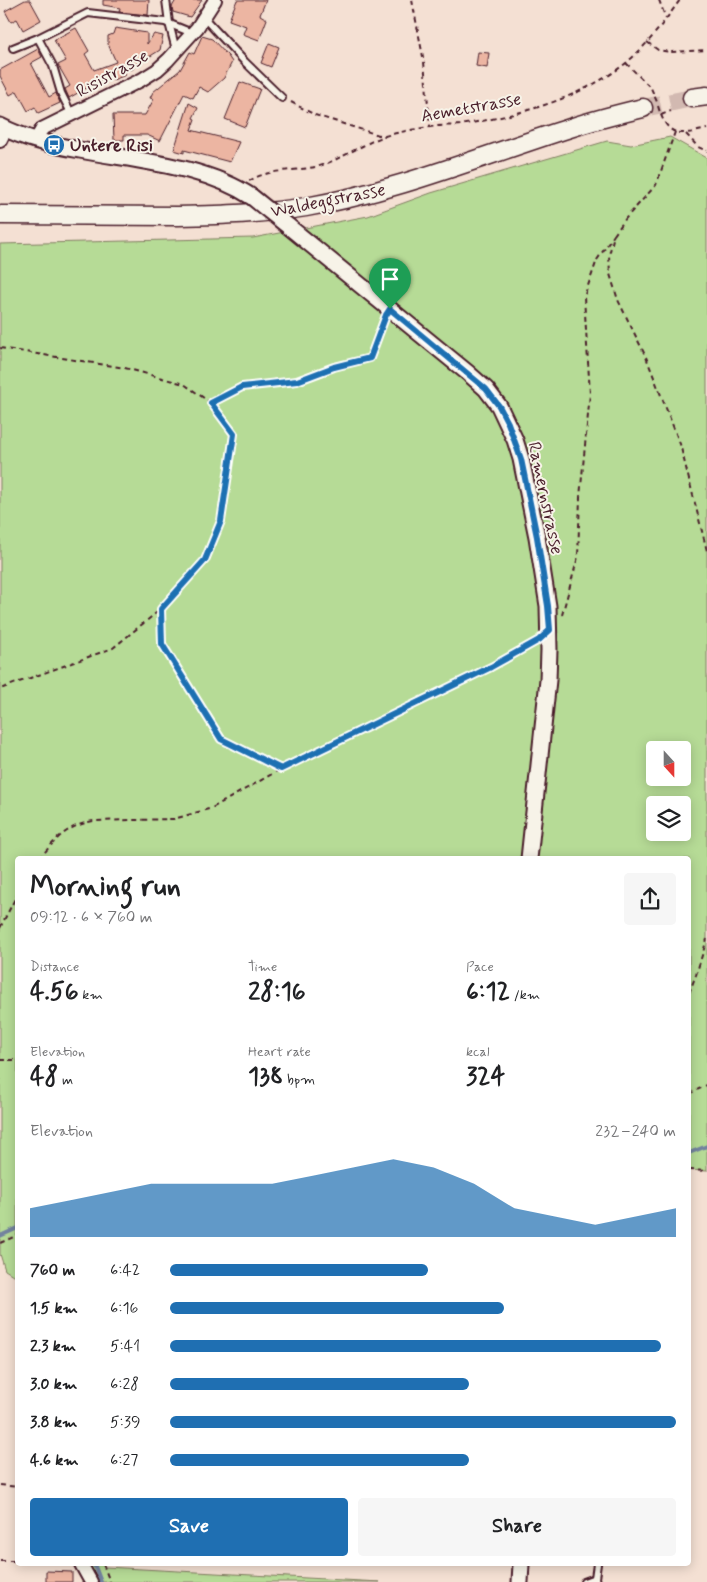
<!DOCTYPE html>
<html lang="en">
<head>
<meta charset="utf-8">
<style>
	:root { --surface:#fff; --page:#f6f6f6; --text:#202124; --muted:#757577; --accent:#1f6fb2 }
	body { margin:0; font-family:Mynerve,sans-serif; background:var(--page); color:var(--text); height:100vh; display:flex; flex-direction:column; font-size:19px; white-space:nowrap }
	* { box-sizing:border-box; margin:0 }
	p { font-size:16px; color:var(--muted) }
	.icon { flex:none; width:28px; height:28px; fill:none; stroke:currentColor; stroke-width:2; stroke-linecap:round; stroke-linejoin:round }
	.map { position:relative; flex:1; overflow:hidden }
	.drawer { position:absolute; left:15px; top:856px; width:676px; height:710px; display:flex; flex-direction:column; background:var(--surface); border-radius:5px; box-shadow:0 2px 12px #0003 }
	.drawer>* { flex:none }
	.needle { width:32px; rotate:159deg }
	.controls { position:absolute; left:646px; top:741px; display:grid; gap:10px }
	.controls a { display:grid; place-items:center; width:45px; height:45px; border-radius:5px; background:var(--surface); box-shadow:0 2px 12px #0003; font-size:25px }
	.pin { position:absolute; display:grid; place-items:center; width:42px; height:42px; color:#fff; margin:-51px -21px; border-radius:50% 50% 50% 0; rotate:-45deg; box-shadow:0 0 5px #0007 }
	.pin .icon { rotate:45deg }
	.round { display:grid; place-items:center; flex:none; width:52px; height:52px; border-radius:5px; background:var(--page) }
	.head { display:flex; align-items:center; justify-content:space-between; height:85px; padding:0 15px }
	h1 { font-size:28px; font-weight:800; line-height:38px }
	.stats { display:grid; grid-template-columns:repeat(3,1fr); gap:8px; height:85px; padding:5px 15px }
	.stats div { display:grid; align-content:center }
	.stats b { font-size:25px; font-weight:800 }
	.stats small { font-size:14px; font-weight:400 }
	.stats p { font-size:14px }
	.chart { height:140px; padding:10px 15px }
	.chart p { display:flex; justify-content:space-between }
	.chart svg { width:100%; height:90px; margin-top:5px; fill:var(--accent); opacity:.7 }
	.action { display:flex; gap:10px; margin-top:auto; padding:10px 15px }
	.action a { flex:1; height:58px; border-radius:5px; background:var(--accent); color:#fff; font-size:20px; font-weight:800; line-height:58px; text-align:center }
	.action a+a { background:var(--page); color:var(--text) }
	ul { padding:0 15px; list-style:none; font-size:16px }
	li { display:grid; grid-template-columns:80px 60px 1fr; align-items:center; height:38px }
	li i { height:12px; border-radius:6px; background:var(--accent) }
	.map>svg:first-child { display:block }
</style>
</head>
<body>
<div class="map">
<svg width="707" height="1582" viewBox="0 0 707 1582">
	<rect width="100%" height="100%" fill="#f4e0d3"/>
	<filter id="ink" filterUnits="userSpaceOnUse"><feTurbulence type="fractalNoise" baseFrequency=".02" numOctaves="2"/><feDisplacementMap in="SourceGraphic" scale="10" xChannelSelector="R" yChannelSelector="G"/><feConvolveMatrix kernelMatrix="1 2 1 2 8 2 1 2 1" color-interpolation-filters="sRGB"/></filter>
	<g filter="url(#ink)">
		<!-- green -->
		<g fill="#b6db96" stroke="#807d60" fill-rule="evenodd">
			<path d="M 670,137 L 707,158 L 707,1171 L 689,1170 L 689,859 L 18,859 L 17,1274 L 13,1275 L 5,1270 L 0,1254 L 0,244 L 253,238 L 368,216 L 431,193 L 607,141 L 631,145 ZM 655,750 L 682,750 L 682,778 L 655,778 ZM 655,805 L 682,805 L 682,832 L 655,832 Z"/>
			<polygon points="81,1564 103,1564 105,1567 380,1582 91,1582"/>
		</g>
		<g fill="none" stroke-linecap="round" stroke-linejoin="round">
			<!-- stream -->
			<g stroke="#73839f" stroke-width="4">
				<polyline points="689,1153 707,1146"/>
				<polyline points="0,1236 18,1228"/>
				<polyline points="94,1564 101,1582"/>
			</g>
		</g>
		<!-- building -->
		<g fill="#ecb5a2" stroke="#4a1f2b">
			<polygon points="25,0 30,0 41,20 23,30 17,19 11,22 5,11"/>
			<polygon points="103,0 149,0 148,15 119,12 120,8 103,5"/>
			<polygon points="176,0 202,0 190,17 173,12 172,7"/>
			<polygon points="237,0 266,0 260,15 267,19 259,40 243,34 246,26 229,20"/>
			<polygon points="76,28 89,51 85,54 94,70 116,62 108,44 108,36 113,34 115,28 147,33 147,44 154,34 163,36 160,50 133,67 133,69 124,70 126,75 113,80 111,74 69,98 65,89 70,86 58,65 66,61 54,40"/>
			<polygon points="202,36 212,39 228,56 232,62 224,78 208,92 199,87 193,98 184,94 160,141 147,135 124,135 124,140 114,140 113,115 145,115 154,99 150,98 153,92 180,70 190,52 194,54"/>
			<polygon points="269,43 279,47 271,67 261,63"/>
			<polygon points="38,49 42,57 31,63 49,97 56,93 60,103 38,113 35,107 28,111 17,91 10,95 0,76 0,70"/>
			<polygon points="478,52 489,53 487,68 476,66"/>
			<polygon points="240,82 260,89 245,127 225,119"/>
			<polygon points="189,103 198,108 193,118 195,119 191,130 239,142 230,162 184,150 184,153 174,150"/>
			<polygon points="46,1571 72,1572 72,1582 46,1582"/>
		</g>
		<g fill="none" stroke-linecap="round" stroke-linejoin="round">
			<!-- secondary-tunnel -->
			<polyline stroke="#d2b9b1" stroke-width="18" stroke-dasharray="18 9" stroke-linecap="butt" points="643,108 692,98"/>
			<!-- service casing -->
			<g stroke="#4a1f2b" stroke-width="10">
				<g id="service">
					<polyline points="166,0 169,23 176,50"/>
					<polyline points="204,18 245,62 282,98"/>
					<polyline points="38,38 53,66 61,93 72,115"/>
					<polyline points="13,48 38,38 88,13 165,22 192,33"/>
					<polyline points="584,1582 595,1578"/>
					<polyline points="596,1582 595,1578 597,1564"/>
				</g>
			</g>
			<!-- minor casing -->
			<g stroke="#4a1f2b" stroke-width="16">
				<g id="minor">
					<polyline points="0,141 6,129"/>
					<polyline points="35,141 42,129 141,80 157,70 168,60 197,28 215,0"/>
					<polyline points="81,1564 91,1582"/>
				</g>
			</g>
			<!-- tertiary casing -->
			<g stroke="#4a1f2b" stroke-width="19">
				<g id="tertiary">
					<path d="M 0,126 C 25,139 52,145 80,150 C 138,161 203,165 252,197"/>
					<polyline points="288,226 468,373 486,389 499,406 515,440 521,459 537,537 548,606 549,650 548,680 529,859"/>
					<polyline points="520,1582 521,1564"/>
				</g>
			</g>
			<!-- secondary casing -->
			<g stroke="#4a1f2b" stroke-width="21">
				<g id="secondary">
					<polyline points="692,98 707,96"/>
					<path d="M 0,215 C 59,215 118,216 178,216 C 221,215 263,214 306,207 C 397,191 482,156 570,128 C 594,120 618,114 643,108"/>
				</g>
			</g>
			<!-- path -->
			<g stroke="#4a1f2b" stroke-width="2" stroke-dasharray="5 4" stroke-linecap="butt">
				<polyline points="412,0 424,62 430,126"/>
				<polyline points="659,0 666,19"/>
				<polyline points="647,42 658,50 670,52 707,50"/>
				<polyline points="626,63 651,88 657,102"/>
				<polyline points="291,102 315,115 385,137"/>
				<path d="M 658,106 C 667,137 679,136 707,129"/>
				<polyline points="661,115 671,111"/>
				<polyline points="675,132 656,185 626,218 614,235 609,255 610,274 618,300 646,357 680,444 707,551"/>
				<polyline points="686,134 698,147 707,151"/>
				<path d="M 249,181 C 270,168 296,172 319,166 C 342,159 362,144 385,136 C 399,132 415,129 430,127 C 440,125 450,126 460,125 C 518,115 579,100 626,63 C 647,46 664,22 680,0"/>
				<polyline points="0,348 125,368 184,384 211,403 234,434 221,521 205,560 161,609 113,648 0,689"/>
				<polyline points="211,403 242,387 297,381 334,367 369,359 384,320"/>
				<polyline points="161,609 162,644 221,739 280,768"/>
				<polyline points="562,615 578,557 580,497 590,394 584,297 597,260 614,235"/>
				<path d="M 39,859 C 57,838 65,827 93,821 L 174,819 L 212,808 L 281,769 L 491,667 L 535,643"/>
				<polyline points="0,928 18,893"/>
				<polyline points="689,993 696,975 707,939"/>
				<polyline points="0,1060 18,1060"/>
				<polyline points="689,1094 707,1085"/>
				<polyline points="689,1170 707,1171"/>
				<polyline points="0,1243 18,1235"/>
				<polyline points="0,1485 18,1487"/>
				<polyline points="0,1561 18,1561"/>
				<polyline points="103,1564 110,1582"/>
			</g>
			<!-- service -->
			<use href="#service" stroke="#f7f3e8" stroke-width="6"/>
			<!-- minor -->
			<use href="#minor" stroke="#f7f3e8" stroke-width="12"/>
			<!-- tertiary -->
			<use href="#tertiary" stroke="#f7f3e8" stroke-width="15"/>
			<!-- secondary -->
			<use href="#secondary" stroke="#f7f3e8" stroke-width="18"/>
			<!-- tertiary-bridge casing -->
			<g stroke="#4a1f2b" stroke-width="19" stroke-linecap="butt">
				<polyline id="tertiary-bridge" points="252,197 288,226"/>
			</g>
			<!-- tertiary-bridge -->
			<use href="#tertiary-bridge" stroke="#f7f3e8" stroke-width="15"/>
		</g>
	</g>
	<g fill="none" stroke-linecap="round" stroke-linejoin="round" filter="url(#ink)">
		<!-- route casing -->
		<g stroke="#fff" stroke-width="10">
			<polygon id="route" points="390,309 486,389 499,406 508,423 521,459 537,537 548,606 550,630 539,640 491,667 281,769 221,739 162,644 161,609 205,560 221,521 234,434 211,403 242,387 297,381 334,367 370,358 386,315"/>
		</g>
		<!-- route -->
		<use href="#route" stroke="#1f6fb2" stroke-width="6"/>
	</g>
	<!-- icons -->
	<defs>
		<g id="bus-disc" transform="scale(1.125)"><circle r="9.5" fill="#1f6fb2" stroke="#f7f3e8"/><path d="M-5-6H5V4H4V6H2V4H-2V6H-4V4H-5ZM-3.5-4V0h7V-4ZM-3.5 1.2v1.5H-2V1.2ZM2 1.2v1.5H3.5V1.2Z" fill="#fff"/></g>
	</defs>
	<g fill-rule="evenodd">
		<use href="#bus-disc" x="54" y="145"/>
	</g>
	<g text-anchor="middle" stroke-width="4" stroke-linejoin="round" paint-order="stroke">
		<!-- street labels -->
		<g font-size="18" fill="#4a1f2b" stroke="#f7f3e8">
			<text transform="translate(112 73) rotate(-29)" y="6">Risistrasse</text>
			<text transform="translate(471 107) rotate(-10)" y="6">Aemetstrasse</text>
			<text transform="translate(328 200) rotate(-11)" y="6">Waldeggstrasse</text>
			<text transform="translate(546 498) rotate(78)" y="6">Ramernstrasse</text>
		</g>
		<!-- poi labels -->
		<g font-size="18" font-weight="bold" fill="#4a1f2b" stroke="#f7f3e8" text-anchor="start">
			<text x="70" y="151">Untere Risi</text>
		</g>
	</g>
</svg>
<div class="controls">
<a><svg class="needle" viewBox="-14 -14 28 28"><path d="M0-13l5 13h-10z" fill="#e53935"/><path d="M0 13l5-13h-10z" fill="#757577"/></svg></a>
<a><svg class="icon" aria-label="layers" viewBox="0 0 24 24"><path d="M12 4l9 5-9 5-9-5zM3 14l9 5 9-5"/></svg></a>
</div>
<div class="pin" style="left:390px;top:309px;background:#1e9e55"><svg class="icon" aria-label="arrive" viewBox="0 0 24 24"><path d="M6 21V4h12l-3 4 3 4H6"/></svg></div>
<section class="drawer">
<div class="head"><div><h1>Morning run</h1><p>09:12 · 6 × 760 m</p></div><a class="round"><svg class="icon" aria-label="share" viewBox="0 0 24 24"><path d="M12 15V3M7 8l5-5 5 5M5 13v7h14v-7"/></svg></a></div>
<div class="stats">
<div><p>Distance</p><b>4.56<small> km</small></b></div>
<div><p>Time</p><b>28:16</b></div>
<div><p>Pace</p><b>6:12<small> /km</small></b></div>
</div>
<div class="stats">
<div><p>Elevation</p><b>48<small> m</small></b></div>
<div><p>Heart rate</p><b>138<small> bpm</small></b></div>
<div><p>kcal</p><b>324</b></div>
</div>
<div class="chart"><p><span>Elevation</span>232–240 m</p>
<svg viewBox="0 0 160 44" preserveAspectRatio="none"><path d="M0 44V30L10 26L20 22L30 18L40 18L50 18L60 18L70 14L80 10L90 6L100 10L110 18L120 30L130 34L140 38L150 34L160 30V44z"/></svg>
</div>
<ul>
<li><b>760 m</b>6:42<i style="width:51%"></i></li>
<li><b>1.5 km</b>6:16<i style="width:66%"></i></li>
<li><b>2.3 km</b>5:41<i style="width:97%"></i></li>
<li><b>3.0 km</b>6:28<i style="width:59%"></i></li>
<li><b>3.8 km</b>5:39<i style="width:100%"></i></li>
<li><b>4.6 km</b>6:27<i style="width:59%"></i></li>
</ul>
<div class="action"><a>Save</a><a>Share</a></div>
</section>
</div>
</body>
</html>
